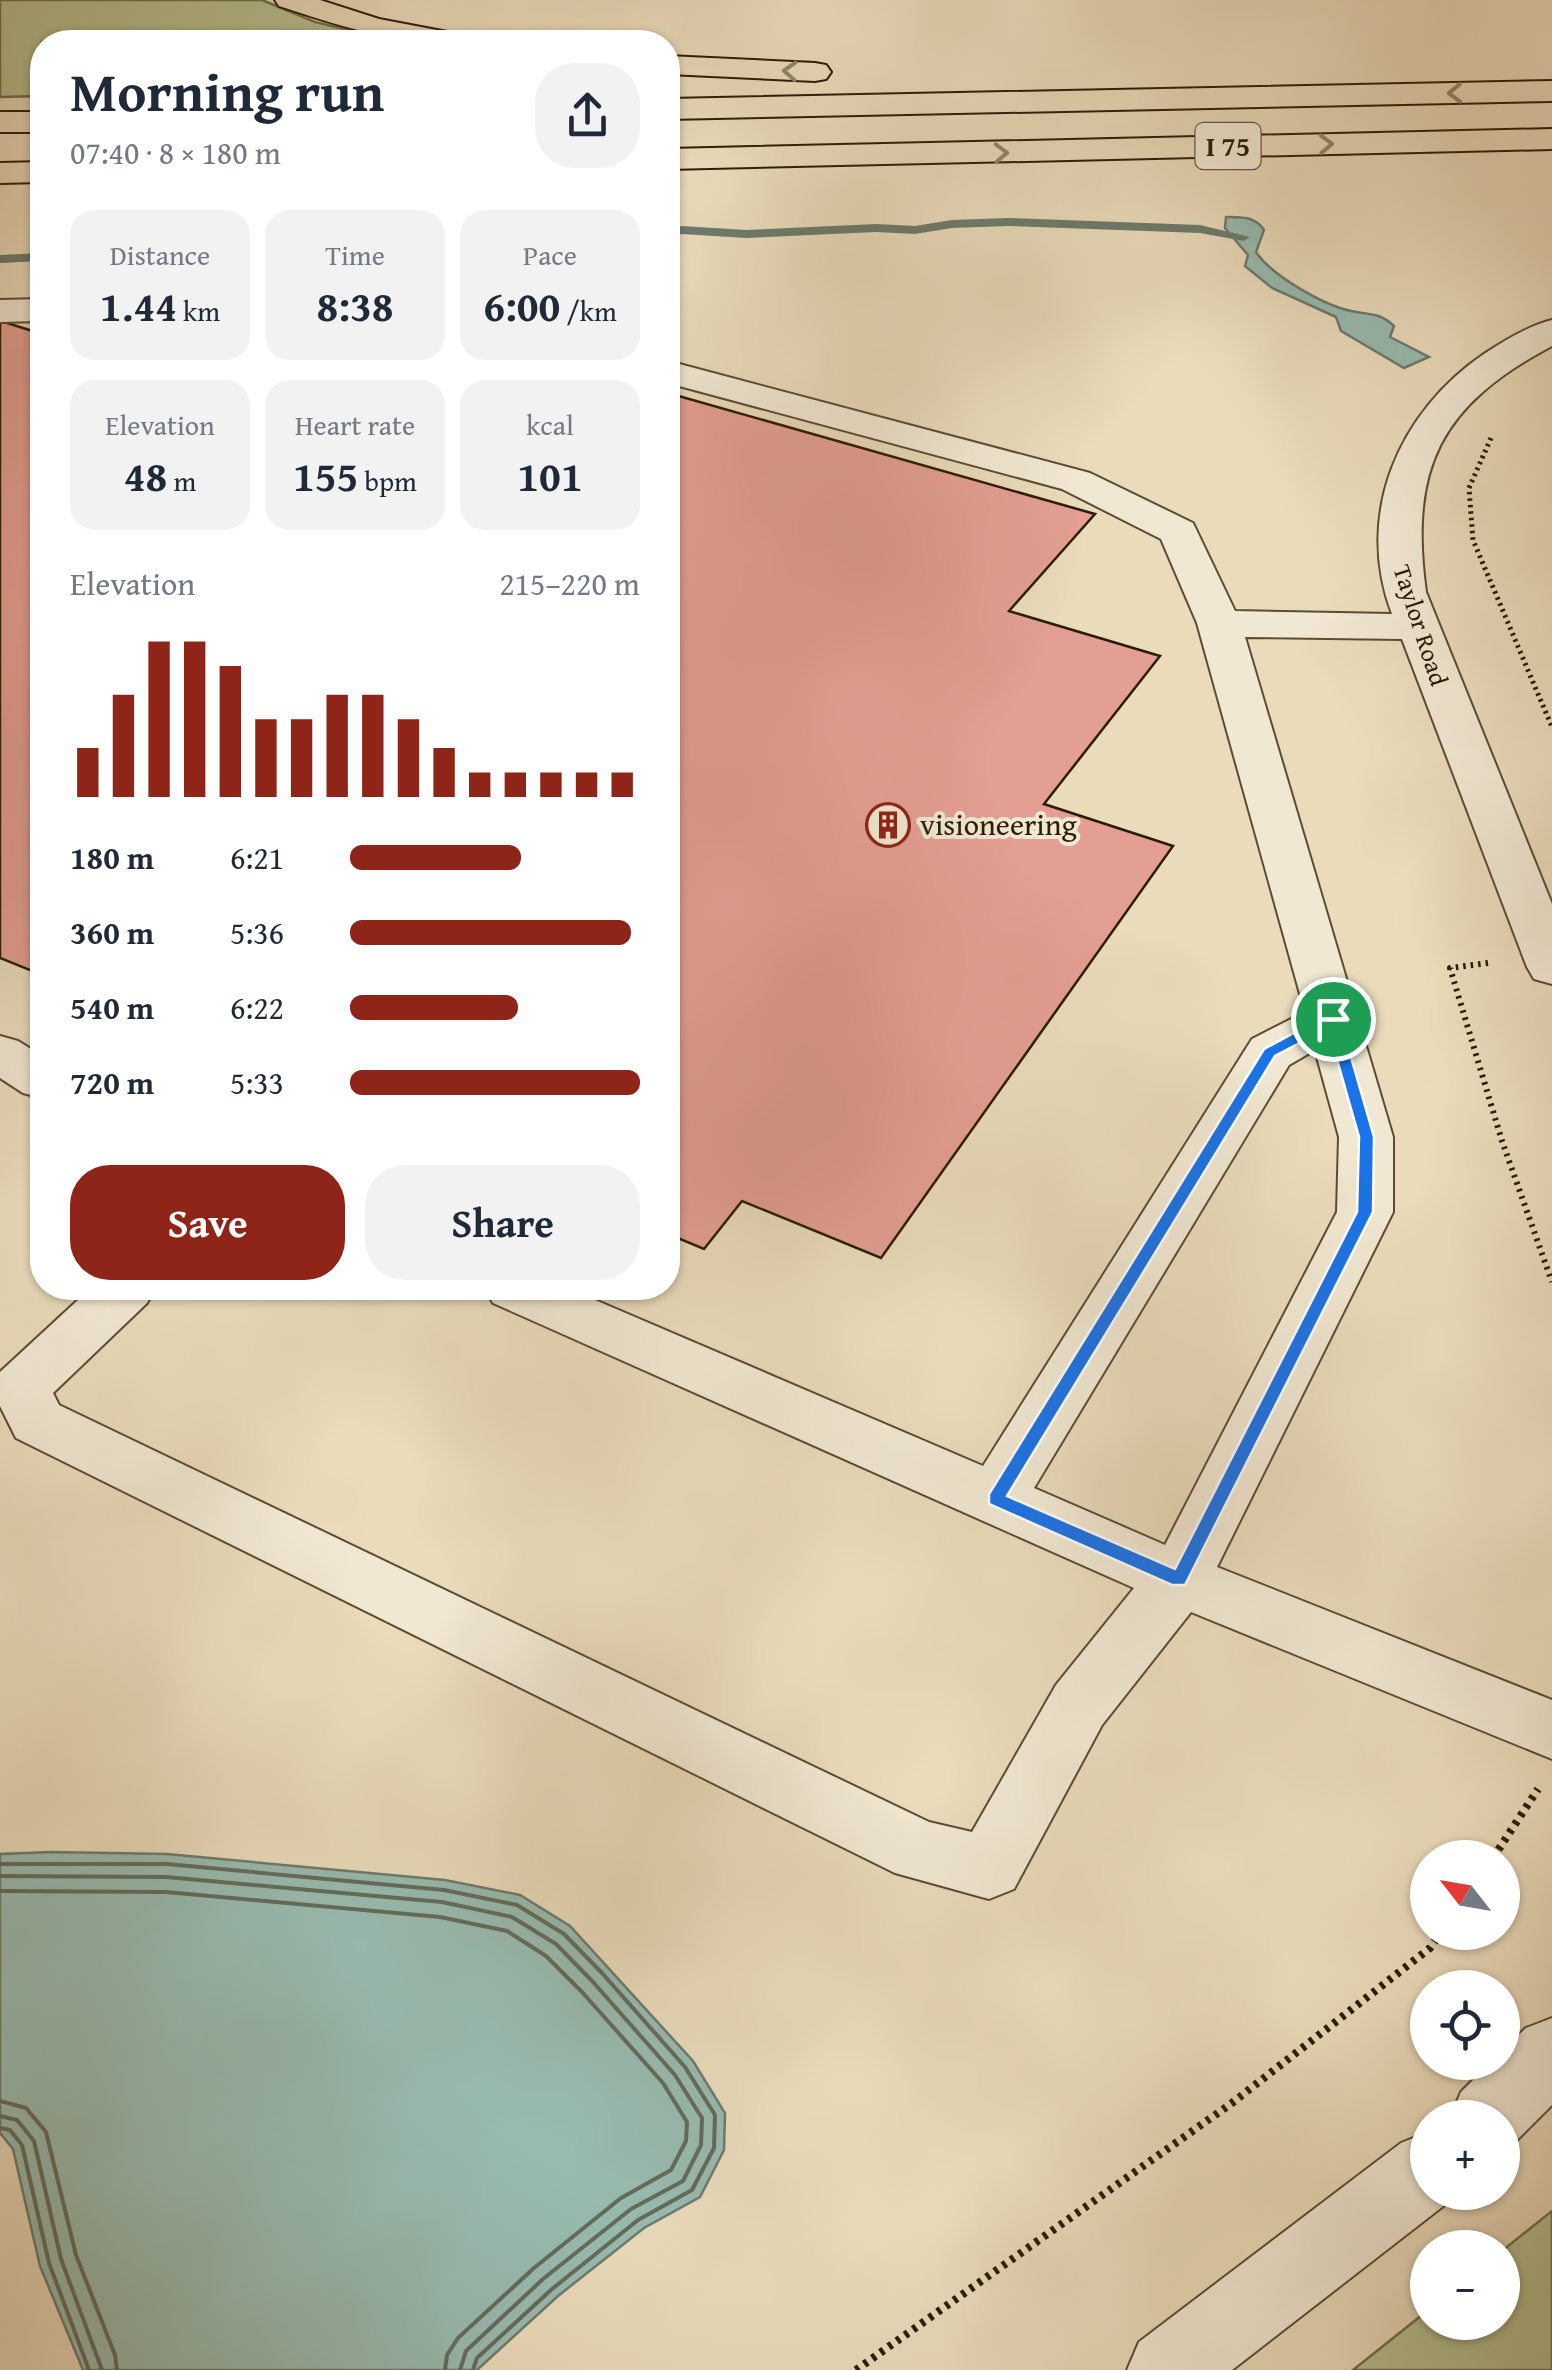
<!DOCTYPE html>
<html lang="en">
<head>
<meta charset="utf-8">
<style>
	:root { --surface:#fff; --page:#f2f2f3; --text:#1f2937; --muted:#747a83; --accent:#8f2418 }
	body { margin:0; font-family:"Gentium Book Plus",serif; background:var(--page); color:var(--text); height:100vh; display:flex; flex-direction:column; font-size:38px; white-space:nowrap }
	* { box-sizing:border-box; margin:0 }
	p { font-size:32px; color:var(--muted) }
	.icon { flex:none; width:55px; height:55px; fill:none; stroke:currentColor; stroke-width:2; stroke-linecap:round; stroke-linejoin:round }
	.map { position:relative; flex:1; overflow:hidden }
	.details { position:absolute; left:30px; top:30px; width:650px; height:1270px; display:flex; flex-direction:column; background:var(--surface); border-radius:40px; box-shadow:0 2px 8px #0004 }
	.details>* { flex:none }
	.needle { width:65px; rotate:301deg }
	.controls { position:absolute; left:1410px; top:1840px; display:grid; gap:20px }
	.controls a { display:grid; place-items:center; width:110px; height:110px; border-radius:50%; background:var(--surface); box-shadow:0 2px 8px #0004; font-size:50px }
	.pin { position:absolute; display:grid; place-items:center; width:85px; height:85px; color:#fff; margin:-42px; border:5px solid #fff; border-radius:50%; box-shadow:0 2px 10px #0007 }
	.round { display:grid; place-items:center; flex:none; width:105px; height:105px; border-radius:40px; background:var(--page) }
	.headline { display:flex; align-items:center; justify-content:space-between; height:170px; padding:0 40px }
	h1 { font-size:55px; font-weight:700; line-height:75px }
	.stats { display:grid; grid-template-columns:repeat(3,1fr); gap:15px; height:170px; padding:10px 40px }
	.stats div { display:grid; align-content:center; border-radius:25px; background:var(--page); text-align:center }
	.stats b { font-size:42px; font-weight:700 }
	.stats small { font-size:28px; font-weight:400 }
	.stats p { font-size:28px }
	.chart { height:280px; padding:20px 40px }
	.chart p { display:flex; justify-content:space-between }
	.chart svg { width:100%; height:180px; margin-top:10px; stroke:var(--accent); stroke-width:6 }
	.cta { display:flex; gap:20px; margin-top:auto; padding:20px 40px }
	.cta a { flex:1; height:115px; border-radius:40px; background:var(--accent); color:#fff; font-size:40px; font-weight:700; line-height:115px; text-align:center }
	.cta a+a { background:var(--page); color:var(--text) }
	ul { padding:0 40px; list-style:none; font-size:32px }
	li { display:grid; grid-template-columns:160px 120px 1fr; align-items:center; height:75px }
	li i { height:25px; border-radius:12px; background:var(--accent) }
	.map>svg:first-child { display:block }
</style>
</head>
<body>
<div class="map">
<svg width="1552" height="2370" viewBox="0 0 1552 2370">
	<rect width="100%" height="100%" fill="#eadbbb"/>
	<filter id="stains"><feTurbulence type="fractalNoise" baseFrequency=".002" numOctaves="4"/><feColorMatrix values="0 0 0 0 .2 0 0 0 0 .09 0 0 0 0 .02 0 0 0 .5 -.17"/></filter>
	<radialGradient id="worn" r=".72"><stop offset=".6" stop-color="#630" stop-opacity="0"/><stop offset="1" stop-color="#630" stop-opacity=".3"/></radialGradient>
	<!-- green -->
	<g fill="#b6c091" stroke="#706e4c" stroke-width="2.5">
		<polygon points="0,0 262,0 315,22 400,42 42,42 42,96 0,97"/>
		<polygon points="1552,2211 1552,2370 1353,2370 1427,2311 1428,2322 1502,2322 1503,2250"/>
	</g>
	<!-- water -->
	<g fill="#98bbb0" stroke="#6c7b6d" stroke-width="2.5">
		<path d="M 1226,217 C 1240,217 1255,216 1264,230 L 1256,252 C 1271,275 1323,305 1351,311 C 1370,315 1379,312 1394,326 L 1390,337 L 1429,357 L 1404,368 L 1341,331 L 1336,317 L 1272,288 L 1245,266 L 1248,255 L 1225,228 Z"/>
		<polygon points="51,1852 167,1854 445,1880 520,1895 570,1926 693,2061 725,2113 724,2150 700,2197 644,2228 558,2296 477,2370 83,2370 40,2266 13,2149 0,2133 0,1854"/>
	</g>
	<g fill="none" stroke-linecap="round" stroke-linejoin="round">
		<!-- shore -->
		<g stroke="#626c5c" stroke-width="4">
			<polyline points="0,1864 167,1864 444,1890 517,1905 564,1934 602,1973 685,2067 715,2115 714,2148 692,2190 638,2220 552,2289 477,2358 473,2370"/>
			<polyline points="0,1876 166,1877 442,1902 512,1917 556,1944 593,1982 675,2075 702,2118 701,2145 683,2181 631,2209 543,2279 466,2351 460,2370"/>
			<polyline points="0,1891 166,1892 440,1917 507,1931 546,1956 582,1992 663,2083 687,2122 686,2141 671,2170 621,2198 534,2268 458,2338 447,2355 445,2370"/>
			<polyline points="0,2101 26,2108 46,2132 76,2255 115,2355 117,2370"/>
			<polyline points="0,2116 17,2120 34,2141 61,2259 102,2370"/>
			<polyline points="0,2128 10,2130 22,2145 49,2263 89,2370"/>
		</g>
		<!-- stream -->
		<g fill="#6c7b6d" fill-rule="evenodd">
			<polygon points="1008,218 1200,225 1250,237 1244,241 1200,233 1008,226 952,228 915,234 876,232 746,238 682,234 668,237 668,229 682,226 746,230 876,224 915,226 952,220"/>
			<polygon points="42,253 42,261 0,263 0,255"/>
		</g>
	</g>
	<!-- building -->
	<g fill="#e39f93" stroke="#2b1c08" stroke-width="2.5">
		<polygon points="4,322 42,334 42,975 0,958 0,324"/>
		<polygon points="668,393 1095,514 1009,611 1160,656 1044,804 1173,846 881,1258 742,1201 704,1249 668,1234"/>
	</g>
	<g fill="none" stroke-linecap="round" stroke-linejoin="round">
		<!-- minor casing -->
		<g stroke="#5b4c35" stroke-width="4">
			<g id="minor">
				<polygon points="42,299 42,321 0,322 0,300"/>
				<path d="M 1552,320 L 1552,346 C 1440,405 1409,468 1426,592 L 1552,904 L 1552,984 L 1534,979 L 1527,967 L 1402,639 L 1245,637 L 1393,1137 L 1393,1212 L 1217,1567 L 1552,1700 L 1552,1759 L 1191,1612 L 1102,1725 L 1014,1889 L 989,1899 L 895,1873 L 16,1438 L 0,1406 L 0,1372 L 91,1288 L 155,1288 L 147,1303 L 53,1393 L 59,1405 L 929,1822 L 972,1832 L 1056,1685 L 1134,1588 L 493,1303 L 484,1288 L 567,1288 L 983,1466 L 1252,1039 L 1305,1012 L 1197,623 L 1161,539 L 1062,489 L 668,383 L 668,361 L 1090,473 L 1193,523 L 1235,611 L 1392,614 C 1354,514 1399,412 1484,354 C 1505,340 1528,326 1552,320 ZM 1315,1050 L 1339,1137 L 1337,1212 L 1165,1545 L 1034,1488 L 1289,1065 Z"/>
				<polygon points="0,1036 18,1041 42,1056 42,1098 23,1093 0,1078"/>
				<polygon points="1552,2018 1552,2105 1513,2144 1502,2148 1502,2118 1450,2118 1461,2092 1491,2062 1502,2062 1502,2051 1526,2028"/>
				<polygon points="1428,2132 1428,2192 1457,2192 1455,2197 1232,2370 1127,2370 1139,2342 1401,2143"/>
			</g>
		</g>
		<!-- highway casing -->
		<g stroke="#2b1c08" stroke-width="4">
			<g id="highway">
				<path d="M 275,0 L 320,0 L 379,19 L 463,35 L 467,42 C 400,46 343,27 279,6 Z"/>
				<polygon points="668,56 815,63 826,65 831,72 826,79 815,81 668,74"/>
				<polygon points="1552,81 1552,101 668,119 668,99"/>
				<rect x="0" y="112" width="42" height="20"/>
				<polygon points="1552,129 1552,149 668,169 668,149"/>
				<polygon points="42,162 42,182 0,183 0,163"/>
			</g>
		</g>
		<!-- path-far2 -->
		<polyline stroke="#2b1c08" stroke-width="5" stroke-dasharray="2.5 4" stroke-linecap="butt" points="1491,438 1469,488 1473,540 1552,727"/>
		<!-- path-far1 -->
		<polyline stroke="#2b1c08" stroke-width="6" stroke-dasharray="2.5 5" stroke-linecap="butt" points="1488,963 1450,968 1502,1141 1552,1282"/>
		<!-- path -->
		<g stroke="#2b1c08" stroke-width="8" stroke-dasharray="4 6" stroke-linecap="butt">
			<polyline points="1493,1858 1538,1789"/>
			<polyline points="856,2370 1232,2103 1430,1948 1441,1932"/>
		</g>
		<!-- minor -->
		<use href="#minor" fill="#f1e8d3" fill-rule="evenodd"/>
		<!-- highway -->
		<use href="#highway" fill="#eadbbb" fill-rule="evenodd"/>
	</g>
	<!-- one-way arrows -->
	<defs><path id="oneway-chevron" d="M-2-3.5L2.5 0L-2 3.5" fill="none" stroke-width="1.6" stroke-linecap="round" stroke-linejoin="round" transform="scale(2.5)"/></defs>
	<g stroke="#94856a">
		<use href="#oneway-chevron" transform="translate(790 71) rotate(-177)"/>
		<use href="#oneway-chevron" transform="translate(1455 93) rotate(179)"/>
		<use href="#oneway-chevron" transform="translate(1326 144) rotate(-2)"/>
		<use href="#oneway-chevron" transform="translate(1001 153) rotate(-2)"/>
	</g>
	<!-- route -->
	<path fill="#1a73e8" stroke="#fff" stroke-width="2.5" fill-rule="evenodd" d="M 1327,1015 L 1340,1019 L 1374,1137 L 1373,1212 L 1185,1585 L 1172,1585 L 989,1504 L 989,1494 L 1264,1049 ZM 1328,1028 L 1359,1137 L 1357,1212 L 1175,1569 L 1007,1496 L 1275,1056 Z"/>
	<!-- icons -->
	<defs>
		<g id="building-ring" transform="scale(2.25)"><circle r="9.5" fill="#f1e8d3" stroke="#8f2418" stroke-width="1.5"/><path d="M-4-6H4V6H1V3H-1V6H-4ZM-2.5-4.3h1.7v1.8h-1.7ZM.8-4.3h1.7v1.8H.8ZM-2.5-1h1.7V.8h-1.7ZM.8-1h1.7V.8H.8Z" fill="#8f2418"/></g>
	</defs>
	<g fill-rule="evenodd">
		<use href="#building-ring" x="888" y="825"/>
	</g>
	<g text-anchor="middle" stroke-width="8" stroke-linejoin="round" paint-order="stroke">
		<!-- far-street labels -->
		<g font-size="25" fill="#2b1c08" stroke="#f1e8d3">
			<text transform="translate(1421 625) rotate(72)" y="9">Taylor Road</text>
		</g>
		<!-- shield labels -->
		<rect fill="#f1e8d3" stroke="#665945" stroke-width="2.5" x="1195.5" y="123" width="65" height="46" rx="8"/>
		<g font-size="28" font-weight="bold" fill="#2b1c08">
			<text x="1228" y="156">I 75</text>
		</g>
		<!-- poi labels -->
		<g font-size="30" fill="#2b1c08" stroke="#f1e8d3" text-anchor="start">
			<text x="920" y="835">visioneering</text>
		</g>
	</g>
	<rect width="100%" height="100%" filter="url(#stains)"/>
	<rect width="100%" height="100%" fill="url(#worn)"/>
</svg>
<div class="controls">
<a><svg class="needle" viewBox="-14 -14 28 28"><path d="M0-13l5 13h-10z" fill="#e53935"/><path d="M0 13l5-13h-10z" fill="#747a83"/></svg></a>
<a><svg class="icon" aria-label="locate" viewBox="0 0 24 24"><circle cx="12" cy="12" r="6"/><path d="M12 2v4M12 18v4M2 12h4M18 12h4"/></svg></a>
<a>+</a>
<a>−</a>
</div>
<div class="pin" style="left:1333px;top:1019px;background:#1e9e55"><svg class="icon" aria-label="arrive" viewBox="0 0 24 24"><path d="M6 21V4h12l-3 4 3 4H6"/></svg></div>
<section class="details">
<div class="headline"><div><h1>Morning run</h1><p>07:40 · 8 × 180 m</p></div><a class="round"><svg class="icon" aria-label="share" viewBox="0 0 24 24"><path d="M12 15V3M7 8l5-5 5 5M5 13v7h14v-7"/></svg></a></div>
<div class="stats">
<div><p>Distance</p><b>1.44<small> km</small></b></div>
<div><p>Time</p><b>8:38</b></div>
<div><p>Pace</p><b>6:00<small> /km</small></b></div>
</div>
<div class="stats">
<div><p>Elevation</p><b>48<small> m</small></b></div>
<div><p>Heart rate</p><b>155<small> bpm</small></b></div>
<div><p>kcal</p><b>101</b></div>
</div>
<div class="chart"><p><span>Elevation</span>215–220 m</p>
<svg viewBox="0 0 160 44" preserveAspectRatio="none"><path d="M5 44V32M15 44V19M25 44V6M35 44V6M45 44V12M55 44V25M65 44V25M75 44V19M85 44V19M95 44V25M105 44V32M115 44V38M125 44V38M135 44V38M145 44V38M155 44V38"/></svg>
</div>
<ul>
<li><b>180 m</b>6:21<i style="width:59%"></i></li>
<li><b>360 m</b>5:36<i style="width:97%"></i></li>
<li><b>540 m</b>6:22<i style="width:58%"></i></li>
<li><b>720 m</b>5:33<i style="width:100%"></i></li>
</ul>
<div class="cta"><a>Save</a><a>Share</a></div>
</section>
</div>
</body>
</html>
